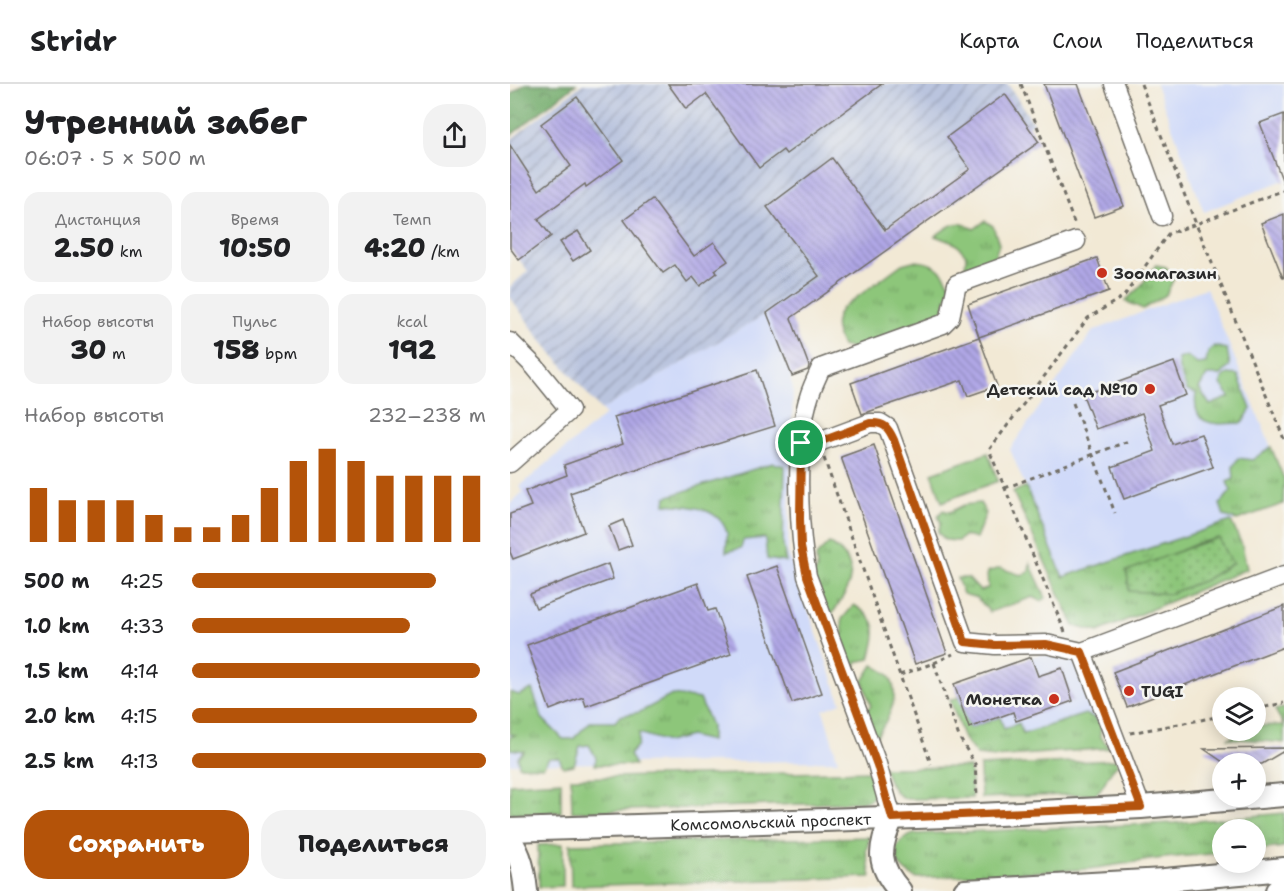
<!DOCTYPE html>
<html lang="ru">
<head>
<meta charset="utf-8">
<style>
	:root { --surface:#fff; --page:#f2f2f2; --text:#202124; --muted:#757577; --line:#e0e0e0; --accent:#b45309 }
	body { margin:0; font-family:"Shantell Sans",sans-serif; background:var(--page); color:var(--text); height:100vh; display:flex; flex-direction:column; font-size:22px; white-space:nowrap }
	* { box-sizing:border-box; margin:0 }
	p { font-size:20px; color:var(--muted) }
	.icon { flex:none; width:33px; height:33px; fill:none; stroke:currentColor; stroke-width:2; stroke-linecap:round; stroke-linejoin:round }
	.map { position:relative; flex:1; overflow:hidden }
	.details { display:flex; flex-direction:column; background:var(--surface); width:510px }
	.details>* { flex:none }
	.fabs { position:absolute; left:702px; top:603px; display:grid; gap:12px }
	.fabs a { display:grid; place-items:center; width:54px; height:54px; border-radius:50%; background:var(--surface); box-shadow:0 3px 15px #0003; font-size:30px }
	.pin { position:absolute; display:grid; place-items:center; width:51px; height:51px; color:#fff; margin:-26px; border:3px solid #fff; border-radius:50%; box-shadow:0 2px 6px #0007 }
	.round { display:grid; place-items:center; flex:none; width:63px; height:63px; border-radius:24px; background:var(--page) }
	.overview { display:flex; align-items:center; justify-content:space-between; height:102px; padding:0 24px }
	h1 { font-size:33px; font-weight:800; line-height:45px }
	.metrics { display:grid; grid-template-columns:repeat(3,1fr); gap:9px; height:102px; padding:6px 24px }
	.metrics div { display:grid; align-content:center; border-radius:15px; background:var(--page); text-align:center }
	.metrics b { font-size:26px; font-weight:800 }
	.metrics small { font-size:16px; font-weight:400 }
	.metrics p { font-size:16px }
	.chart { height:168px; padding:12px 24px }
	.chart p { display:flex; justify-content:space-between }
	.chart svg { width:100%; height:108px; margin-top:6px; stroke:var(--accent); stroke-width:6 }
	.primary-button { display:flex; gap:12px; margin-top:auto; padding:12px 24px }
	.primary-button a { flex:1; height:69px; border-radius:24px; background:var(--accent); color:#fff; font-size:24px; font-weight:800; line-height:69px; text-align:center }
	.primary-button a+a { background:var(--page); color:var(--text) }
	ul { padding:0 24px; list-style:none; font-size:20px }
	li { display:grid; grid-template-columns:96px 72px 1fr; align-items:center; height:45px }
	li i { height:15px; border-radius:8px; background:var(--accent) }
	header { display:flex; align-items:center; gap:36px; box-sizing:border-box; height:84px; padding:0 30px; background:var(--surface); border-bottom:2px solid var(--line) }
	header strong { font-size:28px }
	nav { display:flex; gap:33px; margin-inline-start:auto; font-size:21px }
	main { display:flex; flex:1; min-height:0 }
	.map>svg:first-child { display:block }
</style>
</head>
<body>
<header>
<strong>Stridr</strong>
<nav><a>Карта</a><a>Слои</a><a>Поделиться</a></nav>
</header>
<main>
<section class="details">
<div class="overview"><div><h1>Утренний забег</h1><p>06:07 · 5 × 500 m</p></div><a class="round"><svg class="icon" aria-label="share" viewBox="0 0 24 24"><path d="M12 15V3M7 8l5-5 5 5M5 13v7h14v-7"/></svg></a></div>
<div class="metrics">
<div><p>Дистанция</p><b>2.50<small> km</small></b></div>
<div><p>Время</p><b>10:50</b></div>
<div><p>Темп</p><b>4:20<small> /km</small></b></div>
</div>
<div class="metrics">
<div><p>Набор высоты</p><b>30<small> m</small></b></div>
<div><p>Пульс</p><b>158<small> bpm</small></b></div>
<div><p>kcal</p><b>192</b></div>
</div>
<div class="chart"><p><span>Набор высоты</span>232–238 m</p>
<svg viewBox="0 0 160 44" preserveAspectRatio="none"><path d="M5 44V22M15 44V27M25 44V27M35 44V27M45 44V33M55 44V38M65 44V38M75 44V33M85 44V22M95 44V11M105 44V6M115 44V11M125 44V17M135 44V17M145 44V17M155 44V17"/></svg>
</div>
<ul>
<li><b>500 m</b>4:25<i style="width:83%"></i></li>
<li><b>1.0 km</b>4:33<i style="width:74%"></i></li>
<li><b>1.5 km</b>4:14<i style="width:98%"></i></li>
<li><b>2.0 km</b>4:15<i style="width:97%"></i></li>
<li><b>2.5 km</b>4:13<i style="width:100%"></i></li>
</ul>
<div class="primary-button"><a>Сохранить</a><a>Поделиться</a></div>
</section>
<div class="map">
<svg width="774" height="807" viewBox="0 0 774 807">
	<defs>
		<pattern id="industrial-furrows" width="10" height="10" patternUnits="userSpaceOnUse" patternTransform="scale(1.5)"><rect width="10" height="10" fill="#bac4de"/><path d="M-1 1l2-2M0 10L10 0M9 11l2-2" fill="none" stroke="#979fb4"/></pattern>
		<pattern id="grass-tufts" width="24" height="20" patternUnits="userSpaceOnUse" patternTransform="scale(1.5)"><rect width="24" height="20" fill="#8dc67a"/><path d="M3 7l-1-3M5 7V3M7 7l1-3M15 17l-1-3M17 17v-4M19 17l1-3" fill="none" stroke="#73a164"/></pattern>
		<pattern id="forest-crowns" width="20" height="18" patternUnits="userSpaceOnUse" patternTransform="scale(1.5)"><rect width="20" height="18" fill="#72ab6a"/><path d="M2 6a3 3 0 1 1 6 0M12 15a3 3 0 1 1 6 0" fill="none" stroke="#5e8b57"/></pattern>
		<pattern id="park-dots" width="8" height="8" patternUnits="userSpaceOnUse" patternTransform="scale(1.5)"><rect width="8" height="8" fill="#8dc67a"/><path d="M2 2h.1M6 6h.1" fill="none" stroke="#73a164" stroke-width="1.8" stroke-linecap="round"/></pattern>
		<pattern id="building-back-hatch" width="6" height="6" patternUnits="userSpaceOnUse" patternTransform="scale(1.5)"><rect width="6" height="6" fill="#b0a7e6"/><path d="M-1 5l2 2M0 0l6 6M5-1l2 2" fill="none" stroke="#8f88bb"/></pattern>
	</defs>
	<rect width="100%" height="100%" fill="#f6f6f2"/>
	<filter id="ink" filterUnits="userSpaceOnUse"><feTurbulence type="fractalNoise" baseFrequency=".0167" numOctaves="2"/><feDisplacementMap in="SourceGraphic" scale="12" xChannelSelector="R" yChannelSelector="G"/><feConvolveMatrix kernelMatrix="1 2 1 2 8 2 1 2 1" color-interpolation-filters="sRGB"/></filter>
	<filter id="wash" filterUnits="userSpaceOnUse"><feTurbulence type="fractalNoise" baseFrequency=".008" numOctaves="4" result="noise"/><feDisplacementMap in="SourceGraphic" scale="24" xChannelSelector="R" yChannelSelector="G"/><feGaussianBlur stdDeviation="1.35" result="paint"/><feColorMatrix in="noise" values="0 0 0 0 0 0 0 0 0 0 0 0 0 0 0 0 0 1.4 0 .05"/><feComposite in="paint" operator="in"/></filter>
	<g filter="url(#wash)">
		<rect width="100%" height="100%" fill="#f2e9d5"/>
		<!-- built -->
		<g fill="#d0daf9">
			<polygon points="646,0 774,0 774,96 694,128"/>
			<polygon points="696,204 774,395 773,420 553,494 500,365 583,247"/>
			<polygon points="257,229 282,292 280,296 283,304 278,468 331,619 313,626 328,677 0,680 0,420 13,408 9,403 95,331 91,326"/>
			<polygon points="540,568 567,574 591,641 530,645 513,650 494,645 490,633 503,628 507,637 563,617 552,584 528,592 521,573"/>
		</g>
		<!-- industrial -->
		<polygon fill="url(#industrial-furrows)" points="72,0 498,0 523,39 257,229 91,326 30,255 0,213 0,203 18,187 0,164 0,56"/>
		<!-- grass -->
		<g fill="url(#grass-tufts)" stroke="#5c7852" stroke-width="1.5" fill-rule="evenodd">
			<path d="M 475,137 L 483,142 L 489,160 L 484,175 L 470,183 L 455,186 L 456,171 L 446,160 L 425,152 C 441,141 446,134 464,145 Z"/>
			<path d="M 403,177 C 423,177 434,186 441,203 L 430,235 L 344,265 L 332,262 C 325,247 322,240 331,225 L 392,180 Z"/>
			<polygon points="646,181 656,183 664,194 656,211 633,225 615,217 630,203"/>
			<path d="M 704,262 L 717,265 L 720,282 L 711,291 L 697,291 L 689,304 L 700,321 L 720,313 L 711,300 L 712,294 L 718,290 L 728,291 L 741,325 L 732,339 C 707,340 681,345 686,309 L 677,306 L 669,285 L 668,275 L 677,272 L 687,280 L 696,279 L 698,268 Z"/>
			<polygon points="761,363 774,395 773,420 727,436 714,432 710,420 721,407 717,398 724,395 723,383 728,374 742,376"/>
			<path d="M 263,379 L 275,382 L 273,460 L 276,478 L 257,475 L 255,454 L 233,456 L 231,464 L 216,468 C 216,463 218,454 217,449 C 210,422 177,422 155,420 L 156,413 Z"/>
			<path d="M 516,403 L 553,493 L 721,437 L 732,461 L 737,485 L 588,548 L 564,542 L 503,408 ZM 709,454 L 716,470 L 723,479 L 695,496 L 619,507 L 617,487 L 659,472 L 686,460 Z"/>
			<polygon points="470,419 476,429 466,454 454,452 448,457 435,456 428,448 431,439 428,432 433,426 440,428 454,421"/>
			<path d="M 319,459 C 353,479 341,503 322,530 L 311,523 L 300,494 L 307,486 L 306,472 Z"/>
			<polygon points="520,479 536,514 531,517 523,513 480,528 467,514 453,510 447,494 458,494 470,507 478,504 477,488 490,484 511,491 519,488"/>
			<path d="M 344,521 C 371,537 367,548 360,575 L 346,578 L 347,593 L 336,586 L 326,557 L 333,549 L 332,535 Z"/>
			<path d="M 363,581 C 368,584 376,587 379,592 C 392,613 378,635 366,653 L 351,630 L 361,622 L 353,597 Z"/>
			<polygon points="22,605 32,634 53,655 63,655 80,638 105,638 110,632 130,628 162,611 190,615 201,642 201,657 180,652 157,658 129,649 128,661 119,671 125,681 85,681 86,674 79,661 70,662 64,681 53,683 49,674 39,674 33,683 9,682 8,673 14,667 0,665 0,653 5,651 0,650 0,608 9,611"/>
			<polygon points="449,613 459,644 490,633 494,645 509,639 513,650 575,630 585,634 591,641 590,652 600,664 485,673 467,671 454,655 440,616"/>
			<polygon points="774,624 774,659 719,654 733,647 746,646 746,642 774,641 765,626"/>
			<path d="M 606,676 L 608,680 C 596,689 597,700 586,710 L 471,714 L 470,682 Z"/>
			<path d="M 460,683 L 462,714 L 398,715 C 383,712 379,697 374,684 Z"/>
			<path d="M 362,687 C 366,702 371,714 352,718 L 62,728 L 61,694 Z"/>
			<polygon points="51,697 51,728 2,731 0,729 0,700"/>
			<path d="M 774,729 L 774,763 L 746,766 L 746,746 L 712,746 L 712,769 L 653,774 L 579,785 L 406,794 C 383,783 375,759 405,750 L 665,739 Z"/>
			<polygon points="360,753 356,767 361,793 61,802 60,760"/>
			<polygon points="53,760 53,802 29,803 28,761"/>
		</g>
		<!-- forest -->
		<polygon fill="url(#forest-crowns)" stroke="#4e6b4a" stroke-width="1.5" points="15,0 66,0 0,52 0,11"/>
		<!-- park -->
		<path fill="url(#park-dots)" stroke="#5c7852" stroke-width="1.5" d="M 709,454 L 716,470 L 723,479 L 695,496 L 659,510 L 619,507 L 617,487 C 648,476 678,462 709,454 Z"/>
		<!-- pitch -->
		<polygon fill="#8dc67a" stroke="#5c7852" stroke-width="1.5" points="478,369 488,397 432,418 422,389"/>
		<g id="blocks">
			<!-- building -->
			<g fill="url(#building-back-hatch)">
				<polygon points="158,0 372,0 276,70 273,66 249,84 196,10 176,25"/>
				<polygon points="534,0 568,0 614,122 584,133"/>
				<polygon points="495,10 529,58 281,234 299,282 298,286 282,292 257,229 309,192 257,123 322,74 375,146 460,85 437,53"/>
				<polygon points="67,13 113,76 76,103 75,100 28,135 41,152 9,176 0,164 0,61 29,106 61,82 31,40"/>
				<polygon points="774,30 774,97 773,98 750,39"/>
				<polygon points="142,115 184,172 204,158 218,177 205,186 207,189 190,202 183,193 177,198 165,181 153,189 114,136"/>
				<polygon points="774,130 774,194 773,194 751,139"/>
				<polygon points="68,147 80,166 63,177 50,158"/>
				<polygon points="587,174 599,207 469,253 458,220"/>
				<polygon points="469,253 487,302 458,312 452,296 352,330 341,299"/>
				<polygon points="664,278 676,311 648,321 662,360 691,350 703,383 614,415 602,383 645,367 632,329 586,345 573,311"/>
				<polygon points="247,286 265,342 159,375 60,409 74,448 3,475 0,468 0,430 21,422 15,407 57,391 54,381 113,360 104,333"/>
				<polygon points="364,361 437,569 405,580 331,373"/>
				<polygon points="113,436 122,461 108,466 99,442"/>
				<polygon points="98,480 103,495 26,524 20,510"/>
				<polygon points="267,482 312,609 282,619 237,493"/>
				<polygon points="188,499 198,527 205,525 221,570 76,622 73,613 40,626 17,561"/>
				<polygon points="774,522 774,563 617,623 603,588"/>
				<polygon points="521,573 528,592 552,584 563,617 506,637 503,628 459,644 444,600"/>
				<polygon points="774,664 774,667 752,680 716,680 694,665"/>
			</g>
		</g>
	</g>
	<g filter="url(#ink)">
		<use href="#blocks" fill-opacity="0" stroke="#716e66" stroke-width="1.5"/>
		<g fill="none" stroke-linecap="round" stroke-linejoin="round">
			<!-- minor casing -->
			<g stroke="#716e66" stroke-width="21">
				<g id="minor">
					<polyline points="604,0 652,132"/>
					<polyline points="0,258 25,283 60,326 0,379"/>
					<polyline points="283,367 291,359 309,358 360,339 370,339 378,344 455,558 485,561 536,560 572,568 774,492"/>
					<polyline points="572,568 631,723"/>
					<path d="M 382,734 L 367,680 L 297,492 C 288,443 284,357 300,310 C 303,301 307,293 311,284 L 433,240 L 440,233 L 447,200 L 566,157"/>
				</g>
			</g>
			<!-- major casing -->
			<g stroke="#716e66" stroke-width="26">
				<g id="major">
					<path d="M 382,734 C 368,765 367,781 390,807"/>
					<path id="s1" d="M 0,746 L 468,731 L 631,723 L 774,711"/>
					<path d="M 0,756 C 11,771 14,788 16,807"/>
					<polyline points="455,807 654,796 774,785"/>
					<polyline points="767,807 774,801"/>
				</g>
			</g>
			<!-- path -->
			<g stroke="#716e66" stroke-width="3" stroke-dasharray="4.5 4.5" stroke-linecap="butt">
				<polyline points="511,0 565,141"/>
				<polyline points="631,0 686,140 774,106"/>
				<polyline points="563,319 605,429"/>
				<polyline points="314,374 421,680"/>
				<polyline points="495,404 621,356"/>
				<polyline points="555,548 479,366 578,234 614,212 658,150 686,140 774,355"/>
				<polyline points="424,579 449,653 465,680 467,713"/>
				<polyline points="390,591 424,579 443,570"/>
				<polyline points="746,625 774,619"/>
				<polyline points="620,649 712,632"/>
			</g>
			<!-- minor -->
			<use href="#minor" stroke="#fff" stroke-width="18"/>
			<!-- major -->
			<use href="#major" stroke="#fff" stroke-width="22"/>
		</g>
	</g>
	<g fill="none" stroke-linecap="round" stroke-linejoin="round" filter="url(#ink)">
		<!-- route casing -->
		<g stroke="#fff" stroke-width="12">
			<path id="route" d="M 360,339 C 374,338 378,343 384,356 L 455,558 L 485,561 L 536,560 L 572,568 L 631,723 L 382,734 L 367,681 L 297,492 L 291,463 L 290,435 L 291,359 L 309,358 Z"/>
		</g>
		<!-- route -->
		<use href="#route" stroke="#b45309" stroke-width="8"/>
	</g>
	<!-- markers -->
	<g fill="#c8321e" stroke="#f6f6f2" stroke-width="2">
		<circle cx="592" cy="189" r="6"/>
		<circle cx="640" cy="305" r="6"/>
		<circle cx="619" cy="607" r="6"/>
		<circle cx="544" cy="615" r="6"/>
	</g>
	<g text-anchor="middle" stroke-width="5" stroke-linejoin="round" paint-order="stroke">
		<!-- poi labels -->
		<g font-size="16" font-weight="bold" fill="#2b2b2b" stroke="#f6f6f2" text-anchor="start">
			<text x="604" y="195">Зоомагазин</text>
			<text x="628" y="311" text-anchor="end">Детский сад №10</text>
			<text x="631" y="613">TUGI</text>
			<text x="532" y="621" text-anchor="end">Монетка</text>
		</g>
		<!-- street labels -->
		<g font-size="16" fill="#2b2b2b" stroke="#f6f6f2">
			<text dy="6" stroke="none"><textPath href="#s1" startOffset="261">Комсомольский проспект</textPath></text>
		</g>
	</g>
</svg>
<div class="fabs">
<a><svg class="icon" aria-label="layers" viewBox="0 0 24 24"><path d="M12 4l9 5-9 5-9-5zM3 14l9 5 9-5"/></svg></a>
<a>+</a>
<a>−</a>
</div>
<div class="pin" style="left:291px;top:359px;background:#1e9e55"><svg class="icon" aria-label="arrive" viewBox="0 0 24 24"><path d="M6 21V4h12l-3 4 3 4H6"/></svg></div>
</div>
</main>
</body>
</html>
